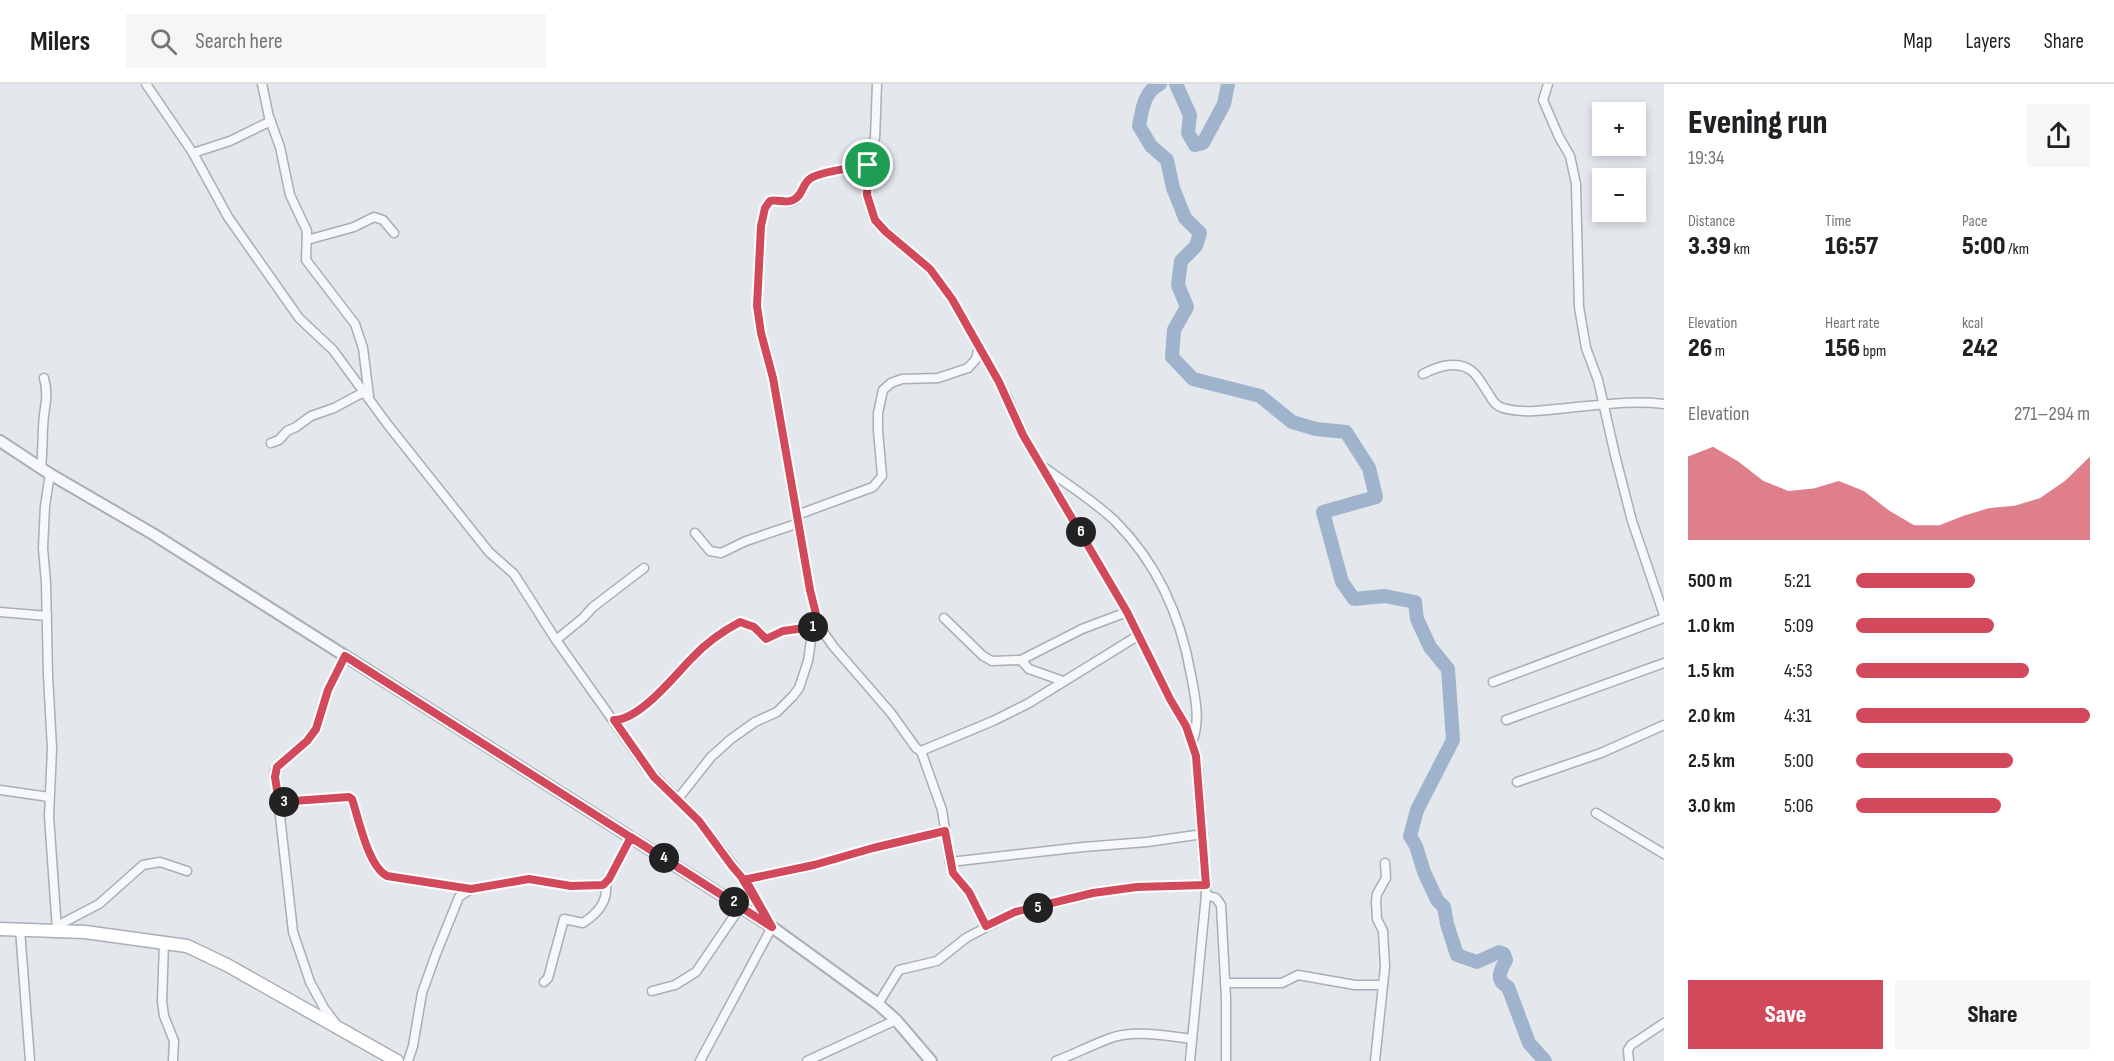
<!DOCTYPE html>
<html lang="en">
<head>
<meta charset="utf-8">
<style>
	:root { --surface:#fff; --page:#f6f6f6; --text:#202124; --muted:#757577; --line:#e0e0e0; --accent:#d1495b }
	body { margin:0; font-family:"Sofia Sans Condensed",sans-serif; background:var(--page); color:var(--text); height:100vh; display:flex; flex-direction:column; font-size:22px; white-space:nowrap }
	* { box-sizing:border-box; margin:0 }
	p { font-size:20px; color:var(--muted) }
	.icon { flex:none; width:33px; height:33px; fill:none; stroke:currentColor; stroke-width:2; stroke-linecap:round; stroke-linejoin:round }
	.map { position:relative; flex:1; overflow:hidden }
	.sheet { display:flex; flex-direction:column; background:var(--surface); width:450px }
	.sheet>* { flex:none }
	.fabs { position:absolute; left:1592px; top:18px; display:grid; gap:12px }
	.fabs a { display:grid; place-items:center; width:54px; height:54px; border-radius:0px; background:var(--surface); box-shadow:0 3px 9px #0003; font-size:30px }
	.pin { position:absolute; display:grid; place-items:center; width:51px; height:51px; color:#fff; margin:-26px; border:3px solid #fff; border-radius:50%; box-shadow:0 2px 6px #0007 }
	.km { position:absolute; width:30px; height:30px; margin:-15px; border-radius:50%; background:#222; color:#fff; font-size:16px; line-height:30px; text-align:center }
	.round { display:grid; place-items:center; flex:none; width:63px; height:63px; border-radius:0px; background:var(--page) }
	.summary { display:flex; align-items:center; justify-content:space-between; height:102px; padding:0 24px }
	h1 { font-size:33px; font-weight:800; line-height:45px }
	.figures { display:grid; grid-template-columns:repeat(3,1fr); gap:9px; height:102px; padding:6px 24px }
	.figures div { display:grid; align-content:center }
	.figures b { font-size:26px; font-weight:800 }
	.figures small { font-size:16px; font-weight:400 }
	.figures p { font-size:16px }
	.chart { height:168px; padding:12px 24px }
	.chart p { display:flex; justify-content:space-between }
	.chart svg { width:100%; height:108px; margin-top:6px; fill:var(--accent); opacity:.7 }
	.action { display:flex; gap:12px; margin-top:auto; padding:12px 24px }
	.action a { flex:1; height:69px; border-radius:0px; background:var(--accent); color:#fff; font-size:24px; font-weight:800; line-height:69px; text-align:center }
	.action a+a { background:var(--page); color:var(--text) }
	ul { padding:0 24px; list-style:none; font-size:20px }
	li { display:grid; grid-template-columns:96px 72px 1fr; align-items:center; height:45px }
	li i { height:15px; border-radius:8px; background:var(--accent) }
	header { display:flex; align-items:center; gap:36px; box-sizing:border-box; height:84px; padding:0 30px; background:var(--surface); border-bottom:2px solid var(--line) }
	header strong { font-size:28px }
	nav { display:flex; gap:33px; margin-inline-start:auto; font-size:21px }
	.search { width:420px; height:54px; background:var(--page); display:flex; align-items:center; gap:15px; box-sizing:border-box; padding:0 21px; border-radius:0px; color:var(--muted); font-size:22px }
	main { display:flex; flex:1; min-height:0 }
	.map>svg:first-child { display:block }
</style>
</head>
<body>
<header>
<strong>Milers</strong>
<div class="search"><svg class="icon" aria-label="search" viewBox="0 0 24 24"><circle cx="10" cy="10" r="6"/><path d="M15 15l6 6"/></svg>Search here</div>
<nav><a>Map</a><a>Layers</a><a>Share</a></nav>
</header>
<main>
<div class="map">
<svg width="1664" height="977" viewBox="0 0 1664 977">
	<rect width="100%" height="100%" fill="#e4e7ec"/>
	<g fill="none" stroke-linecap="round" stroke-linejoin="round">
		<!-- river -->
		<g stroke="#9fb4cc" stroke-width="14">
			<path d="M 1160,0 C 1144,7 1142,26 1139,42 L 1151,62 L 1167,76 L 1173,104 L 1185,134 L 1200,149 L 1196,162 L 1181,177 L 1178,201 L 1187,223 L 1174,246 L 1172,273 L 1193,295 L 1260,312 L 1292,338 L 1316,345 L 1346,348 L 1369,384 L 1376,413 L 1323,428 L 1342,498 L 1354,515 L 1385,512 L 1415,518 L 1417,535 L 1430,563 L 1448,585 L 1453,656 L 1417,726 L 1410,752 L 1416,762 L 1424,788 L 1437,816 L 1444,823 L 1447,840 L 1457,871 L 1477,878 L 1499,868 L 1504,870 L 1506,876 C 1501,886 1494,895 1508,903 L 1529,959 L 1545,977"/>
			<polyline points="1176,0 1190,31 1188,49 1195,61 1203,59 1224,20 1228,0"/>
		</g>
		<!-- minor casing -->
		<g stroke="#a9aeb7" stroke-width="11">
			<g id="minor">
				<polyline points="146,0 193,69 228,133 299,234 333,266 388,341 489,468 514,490 556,556 646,683 699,737 749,802 772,843 700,977"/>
				<polyline points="262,0 269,33 280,63 290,111 307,147 306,176 355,240 363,264 369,312"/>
				<polyline points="877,0 875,54 868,79 866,95 867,111 875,136 886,148 930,185 952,215 979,263 1007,313 1023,351 1127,528 1170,615 1186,642 1196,672 1198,688 1206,811 1190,977"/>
				<polyline points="1548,0 1543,16 1559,53 1570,72 1576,100 1579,223 1586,264 1598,296 1615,371 1632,437 1664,531"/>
				<polyline points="193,69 230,57 271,37"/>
				<path d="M 868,81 C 854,84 821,87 811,94 C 801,100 802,117 789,118 C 782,118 777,115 770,117 L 765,124 L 761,142 L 757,222 L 761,249 L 773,294 L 810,506 L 819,542 L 833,562 L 891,629 L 916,664 L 921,667 L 993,637 L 1029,619 L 1139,551"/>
				<polyline points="307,156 354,143 374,133 383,136 394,149"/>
				<path d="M 1423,290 C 1438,282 1460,275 1474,289 C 1480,295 1485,305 1490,312 C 1493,318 1496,322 1503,324 C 1524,330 1546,326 1567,324 C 1599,321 1632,316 1664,320"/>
				<polyline points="271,359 279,356 287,347 296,343 311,332 334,324 364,308"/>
				<path d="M 41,384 C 43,366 42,349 44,331 C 46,317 48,308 44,294"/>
				<path d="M 1045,384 C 1068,401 1094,417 1115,437 C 1157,479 1181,533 1191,591 C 1195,612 1201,637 1192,658"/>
				<polyline points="50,390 45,422 43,464 46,499 48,591 52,665 49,732 57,846"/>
				<polyline points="797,431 873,403 882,392 878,346 878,329 883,306 891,299 902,295 938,294 968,284 976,275 979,263"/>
				<polyline points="695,449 710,467 721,469 746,457 799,439"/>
				<polyline points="0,528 47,532"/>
				<polyline points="944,534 983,572 992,577 1021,576 1029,585 1063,597"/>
				<polyline points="556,556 583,534 593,523 644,484"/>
				<polyline points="1021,576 1082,545 1127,528"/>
				<polyline points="1493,598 1664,534"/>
				<path d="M 613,636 C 639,637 674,592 692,574 C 705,560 723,547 740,538 L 754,543 L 766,555 L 783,547 L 819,542"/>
				<polyline points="1506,636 1664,579"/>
				<polyline points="921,667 942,726 950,778 953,789 969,808 986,842"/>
				<polyline points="1517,698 1601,669 1664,641"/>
				<polyline points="0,706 49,713"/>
				<polyline points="677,716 711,673 731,655 755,638 777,628 793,612 799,604 808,577 811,556 819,542"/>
				<path d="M 279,718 L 349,713 L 352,715 C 359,736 367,782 387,792 L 471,805 L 529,795 L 571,802 L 603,801 L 609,795 L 631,753"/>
				<polyline points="1596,729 1664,770"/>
				<polyline points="950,778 1083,763 1147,758 1203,750"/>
				<polyline points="743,796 814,781 873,764 945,747"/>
				<polyline points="1206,811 1216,814 1221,821 1226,914 1226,977"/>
				<polyline points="57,842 99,820 143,781 160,778 187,787"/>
				<polyline points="20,845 30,977"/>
				<polyline points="164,859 162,917 164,932 174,957 173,977"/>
				<path d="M 544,898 L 548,894 L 564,835 L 583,839 C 598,829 608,818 606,799"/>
				<polyline points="1225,899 1282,899 1298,891 1355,901 1383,901 1375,977"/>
				<polyline points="1383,901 1385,883 1383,847 1377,835 1376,817 1377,810 1386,794 1385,779"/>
				<polyline points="652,907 675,901 696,888 741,822"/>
				<polyline points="878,920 899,886 937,877 966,854 1015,828 1093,809 1137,803 1206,801"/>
				<polyline points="336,940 324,924 310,898 293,848 275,687 277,683 307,657 316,645 328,606 345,572"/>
				<polyline points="408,977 413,962 422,909 436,870 459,813 471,805"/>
				<polyline points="807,977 896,936"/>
				<path d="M 1056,977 C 1074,970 1090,962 1108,955 C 1133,945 1166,952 1192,955"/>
				<polyline points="1629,977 1628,966 1631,961 1664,939"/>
			</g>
		</g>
		<!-- tertiary casing -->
		<g stroke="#a9aeb7" stroke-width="14">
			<polyline id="tertiary" points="0,357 50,390 153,450 772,843 878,920 896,936 931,977"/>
		</g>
		<!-- secondary casing -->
		<g stroke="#a9aeb7" stroke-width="15">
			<polyline id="secondary" points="0,845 85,848 187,862 227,881 397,977"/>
		</g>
		<!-- minor -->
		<use href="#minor" stroke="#f7f8fa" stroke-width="8"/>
		<!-- tertiary -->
		<use href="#tertiary" stroke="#f7f8fa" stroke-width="10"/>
		<!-- secondary -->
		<use href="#secondary" stroke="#fff" stroke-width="12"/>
	</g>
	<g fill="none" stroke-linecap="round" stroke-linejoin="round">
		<!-- route casing -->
		<g stroke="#fff" stroke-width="12">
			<path id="route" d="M 868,81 C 854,84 822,87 811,94 C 802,99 803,112 793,116 C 787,120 777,115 770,117 L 765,124 L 761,142 L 757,222 L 761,249 L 773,294 L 810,506 L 819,542 L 783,547 L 766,555 L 754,543 L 740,538 C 723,547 705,560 692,574 C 674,592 640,636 614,636 L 654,693 L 699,737 L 732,782 L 749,802 L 772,843 L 631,753 L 609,795 L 603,801 L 571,802 L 529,795 L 471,805 L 387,792 C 368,782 359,736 352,715 L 349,713 L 279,718 L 275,693 L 277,683 L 307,657 L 316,645 L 328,606 L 345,572 L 772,843 L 743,796 L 814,781 L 873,764 L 945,747 L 953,789 L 969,808 L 986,842 L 1015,828 L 1093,809 L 1137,803 L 1206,801 L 1196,672 L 1186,642 L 1170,615 L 1127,528 L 1023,351 L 999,298 L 952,215 L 930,185 L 886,148 L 875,136 L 867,111 L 868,81"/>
		</g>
		<!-- route -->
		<use href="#route" stroke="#d1495b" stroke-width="8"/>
	</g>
</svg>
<div class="fabs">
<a>+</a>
<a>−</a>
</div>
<div class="pin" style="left:868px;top:81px;background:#1e9e55"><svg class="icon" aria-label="arrive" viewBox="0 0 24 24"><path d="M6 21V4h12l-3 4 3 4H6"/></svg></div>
<b class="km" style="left:813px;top:543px">1</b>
<b class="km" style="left:734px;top:818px">2</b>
<b class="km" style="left:284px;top:718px">3</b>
<b class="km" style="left:664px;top:774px">4</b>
<b class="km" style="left:1038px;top:824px">5</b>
<b class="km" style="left:1081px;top:448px">6</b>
</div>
<section class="sheet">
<div class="summary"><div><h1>Evening run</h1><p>19:34</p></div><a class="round"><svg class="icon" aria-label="share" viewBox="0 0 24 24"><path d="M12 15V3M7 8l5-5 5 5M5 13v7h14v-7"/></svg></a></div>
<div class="figures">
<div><p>Distance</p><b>3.39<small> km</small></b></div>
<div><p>Time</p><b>16:57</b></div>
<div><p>Pace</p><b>5:00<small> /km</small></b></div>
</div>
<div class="figures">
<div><p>Elevation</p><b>26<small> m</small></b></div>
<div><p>Heart rate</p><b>156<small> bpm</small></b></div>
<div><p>kcal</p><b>242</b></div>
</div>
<div class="chart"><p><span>Elevation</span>271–294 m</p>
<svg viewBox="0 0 160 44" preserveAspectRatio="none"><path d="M0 44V10L10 6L20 12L30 20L40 24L50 23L60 20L70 24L80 32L90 38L100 38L110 34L120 31L130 30L140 27L150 20L160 10V44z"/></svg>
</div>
<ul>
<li><b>500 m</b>5:21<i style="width:51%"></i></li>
<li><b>1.0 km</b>5:09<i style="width:59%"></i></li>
<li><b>1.5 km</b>4:53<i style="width:74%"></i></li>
<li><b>2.0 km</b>4:31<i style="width:100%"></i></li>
<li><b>2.5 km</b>5:00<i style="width:67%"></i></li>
<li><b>3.0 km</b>5:06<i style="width:62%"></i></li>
</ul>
<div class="action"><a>Save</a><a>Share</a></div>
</section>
</main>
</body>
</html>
